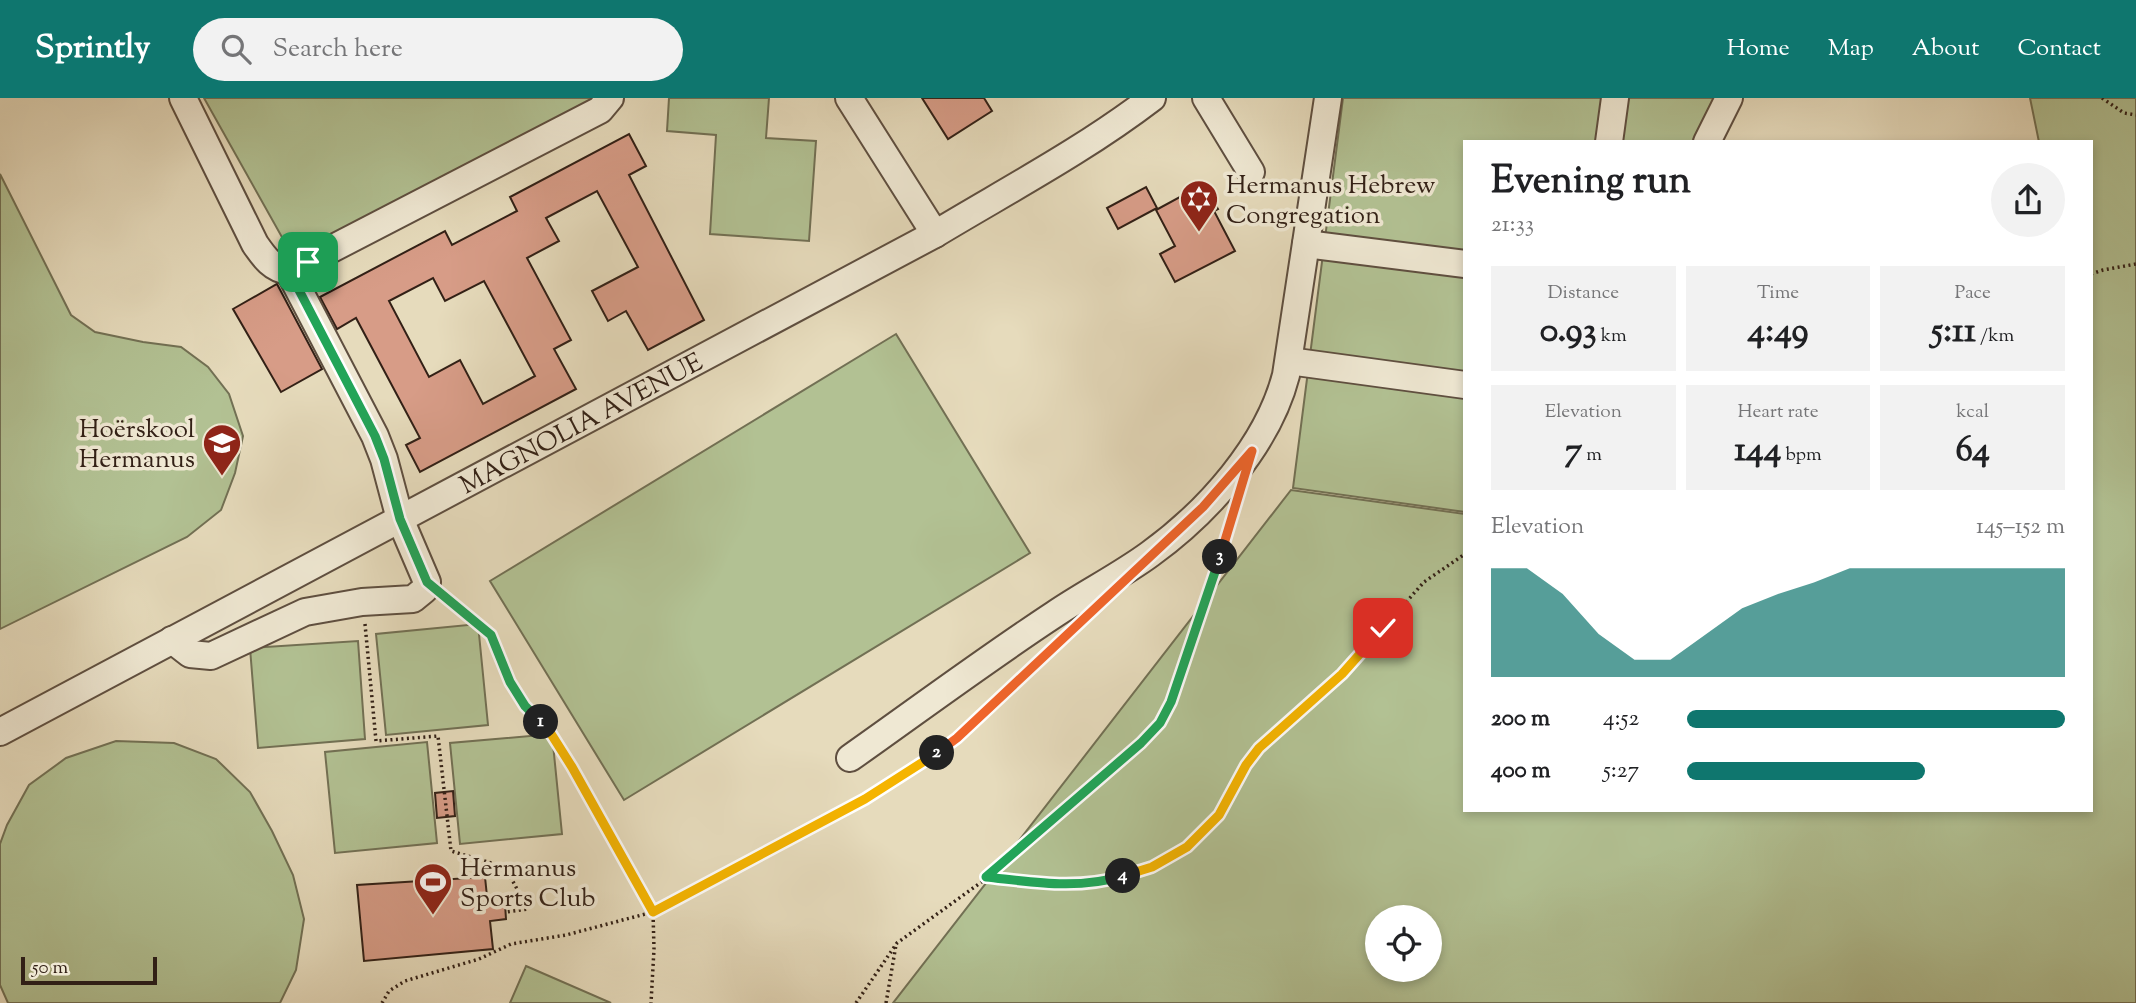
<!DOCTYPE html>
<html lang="en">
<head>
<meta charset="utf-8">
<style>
	:root { --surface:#fff; --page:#f2f2f2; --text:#202124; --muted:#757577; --accent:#0f766e }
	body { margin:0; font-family:"Sorts Mill Goudy",serif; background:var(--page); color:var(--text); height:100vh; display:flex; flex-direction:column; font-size:26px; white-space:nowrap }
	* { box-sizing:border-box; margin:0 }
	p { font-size:23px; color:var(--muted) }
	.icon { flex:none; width:38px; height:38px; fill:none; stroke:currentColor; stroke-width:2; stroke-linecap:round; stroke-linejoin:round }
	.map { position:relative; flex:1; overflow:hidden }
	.panel { position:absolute; left:1463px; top:42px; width:630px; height:672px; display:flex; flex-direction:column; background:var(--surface); border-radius:0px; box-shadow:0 4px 10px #0003 }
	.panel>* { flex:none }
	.controls { position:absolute; left:1365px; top:807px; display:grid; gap:14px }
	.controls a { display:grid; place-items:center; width:77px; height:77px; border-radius:50%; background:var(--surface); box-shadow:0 4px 10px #0003; font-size:35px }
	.scale { position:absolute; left:21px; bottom:18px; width:136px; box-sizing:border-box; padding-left:7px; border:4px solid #322016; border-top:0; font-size:19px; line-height:24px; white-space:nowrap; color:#322016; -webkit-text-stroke:5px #efe8d3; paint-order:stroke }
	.pin { position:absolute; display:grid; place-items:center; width:60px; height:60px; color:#fff; margin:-30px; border-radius:14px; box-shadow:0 4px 10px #0006 }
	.km { position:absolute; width:35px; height:35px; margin:-18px; border-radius:50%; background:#222; color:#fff; font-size:19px; line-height:35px; text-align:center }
	.round { display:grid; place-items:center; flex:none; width:74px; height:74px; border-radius:37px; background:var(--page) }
	.head { display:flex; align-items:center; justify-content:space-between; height:119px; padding:0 28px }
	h1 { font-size:38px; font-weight:700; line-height:52px }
	.stats { display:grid; grid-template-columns:repeat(3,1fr); gap:10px; height:119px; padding:7px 28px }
	.stats div { display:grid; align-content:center; border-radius:0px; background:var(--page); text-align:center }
	.stats b { font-size:35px; font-weight:700 }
	.stats small { font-size:19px; font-weight:400 }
	.stats p { font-size:19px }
	.chart { height:196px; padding:14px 28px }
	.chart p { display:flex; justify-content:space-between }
	.chart svg { width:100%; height:126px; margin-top:7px; fill:var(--accent); opacity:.7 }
	ul { padding:0 28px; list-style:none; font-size:23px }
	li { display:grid; grid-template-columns:112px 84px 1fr; align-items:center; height:52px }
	li i { height:18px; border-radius:9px; background:var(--accent) }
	header { display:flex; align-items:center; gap:42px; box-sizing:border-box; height:98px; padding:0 35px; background:var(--accent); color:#fff }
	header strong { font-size:33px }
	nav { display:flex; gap:38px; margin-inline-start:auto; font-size:24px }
	.search { width:490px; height:63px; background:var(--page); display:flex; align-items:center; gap:18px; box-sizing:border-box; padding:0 24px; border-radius:38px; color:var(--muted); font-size:26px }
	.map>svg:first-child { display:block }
</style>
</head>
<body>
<header>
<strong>Sprintly</strong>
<div class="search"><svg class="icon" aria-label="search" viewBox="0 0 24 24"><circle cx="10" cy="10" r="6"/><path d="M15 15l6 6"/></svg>Search here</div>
<nav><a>Home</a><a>Map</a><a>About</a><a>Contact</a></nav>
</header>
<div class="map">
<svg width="2136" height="905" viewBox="0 0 2136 905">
	<rect width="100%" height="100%" fill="#e6dbbc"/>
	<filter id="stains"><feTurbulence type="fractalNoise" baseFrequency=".00286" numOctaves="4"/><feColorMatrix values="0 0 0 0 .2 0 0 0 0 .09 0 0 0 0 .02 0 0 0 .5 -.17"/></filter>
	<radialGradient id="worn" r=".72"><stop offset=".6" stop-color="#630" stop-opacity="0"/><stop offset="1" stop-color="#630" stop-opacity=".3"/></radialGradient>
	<!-- green -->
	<g fill="#b2c193" stroke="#727054" stroke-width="2" fill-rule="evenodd">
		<polygon points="204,0 595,0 292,157"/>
		<polygon points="669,0 769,0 766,40 816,43 809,143 710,136 716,37 667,33"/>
		<polygon points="1343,0 1735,0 1713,44 1465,44 1465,414 1293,390"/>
		<path d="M 2030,0 L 2136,0 L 2136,905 L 893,905 L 1291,392 L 1465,416 L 1465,712 L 2091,712 L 2091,44 L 2039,44 ZM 1377,819 L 1430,819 L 1430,872 L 1377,872 Z"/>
		<polygon points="0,76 71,217 95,234 143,244 181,249 208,269 229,296 243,338 235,375 221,412 187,439 0,531"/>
		<polygon points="896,236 1030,455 624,702 490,483"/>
		<polygon points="478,526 488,627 386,637 376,536"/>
		<polygon points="358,543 365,641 258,650 250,550"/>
		<polygon points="552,636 562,736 460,746 450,645"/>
		<polygon points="116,643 174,645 216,661 250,694 272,733 293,777 304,821 296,872 280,905 8,905 0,887 0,746 7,727 29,687 66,660"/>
		<polygon points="427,644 437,745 335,755 325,654"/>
		<polygon points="526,868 611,905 510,905"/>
	</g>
	<!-- building -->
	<g fill="#d79c87" stroke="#322016" stroke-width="2" fill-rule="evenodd">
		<polygon points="922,0 984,0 992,13 948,41"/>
		<path d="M 629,36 L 646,68 L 629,77 L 704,222 L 648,252 L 626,213 L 608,223 L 592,193 L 638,169 L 597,93 L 546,120 L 559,143 L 527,160 L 571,242 L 554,251 L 576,291 L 420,374 L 406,347 L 420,340 L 356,220 L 337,231 L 320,199 L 445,133 L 452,147 L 517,113 L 510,99 ZM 433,180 L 445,203 L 484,183 L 535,278 L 483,306 L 460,262 L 429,279 L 389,203 Z"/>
		<polygon points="1200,88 1206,99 1210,97 1218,111 1214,113 1235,153 1175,184 1160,156 1175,148 1156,112"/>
		<polygon points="1146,89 1157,110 1118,131 1107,110"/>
		<polygon points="277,186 322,271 281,294 233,211"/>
		<polygon points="453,693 455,718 437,720 435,695"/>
		<polygon points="485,779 488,808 505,806 506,821 490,823 493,851 364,863 357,787"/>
	</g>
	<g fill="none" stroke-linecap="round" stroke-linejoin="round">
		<!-- minor casing -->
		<g stroke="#5f4f40" stroke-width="30">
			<g id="minor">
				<path d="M 183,0 L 255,146 C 264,159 272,171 289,173 L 600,12 L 610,0"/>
				<polyline points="849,0 935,136"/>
				<polyline points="1206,0 1251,74"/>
				<polyline points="1609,44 1615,0"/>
				<polyline points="1707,44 1729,0"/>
				<polyline points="1306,146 1465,166"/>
				<polyline points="1289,263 1465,287"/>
				<polyline points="172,542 190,556 211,558 305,514 362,504 413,501 424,492 427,484 400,421 384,361 375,338 289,173"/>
				<path id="s1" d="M 0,634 L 935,136 C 1008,92 1084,52 1152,0"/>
				<path d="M 850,660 C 918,612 985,562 1055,516 C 1086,495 1120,478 1150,456 C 1208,414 1268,347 1286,277 L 1328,0"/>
			</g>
		</g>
		<!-- path -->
		<g stroke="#322016" stroke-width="3.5" stroke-dasharray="2 3.5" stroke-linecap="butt">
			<polyline points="2102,0 2124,15 2136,17"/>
			<polyline points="2091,176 2103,172 2136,166"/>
			<polyline points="445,499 491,536 511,584 525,609 548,631 572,669 653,814 654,851 651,905"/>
			<polyline points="365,526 376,643 438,638 451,753 505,769 528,811 506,814"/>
			<polyline points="987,780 1060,787 1100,785 1152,769 1187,749 1219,717 1246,667 1259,650 1342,576 1424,484 1465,456"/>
			<polyline points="382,905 389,893 405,883 479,861 511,846 566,837 653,814 865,701 918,668 957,640 1064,538"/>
			<polyline points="856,905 897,845 987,780 1141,645 1160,625 1171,604 1235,409"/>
			<polyline points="886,905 896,847"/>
		</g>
		<!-- minor -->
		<use href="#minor" stroke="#efe8d3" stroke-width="26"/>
	</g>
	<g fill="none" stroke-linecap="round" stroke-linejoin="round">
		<!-- split-1 casing -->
		<g stroke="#fff" stroke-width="14">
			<polyline id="split-1" points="308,164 289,173 375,338 384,361 400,421 427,484 491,537 510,584 525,608 541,624"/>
		</g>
		<!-- split-2 casing -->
		<g stroke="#fff" stroke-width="14">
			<polyline id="split-2" points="541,624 548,631 572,669 653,814 865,701 937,655"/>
		</g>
		<!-- split-3 casing -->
		<g stroke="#fff" stroke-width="14">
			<polyline id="split-3" points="937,655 957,640 1203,409 1252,353 1220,459"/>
		</g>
		<!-- split-4 casing -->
		<g stroke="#fff" stroke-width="14">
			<path id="split-4" d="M 1123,778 C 1077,792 1033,784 986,779 L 1141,645 L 1160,625 L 1171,604 L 1220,459"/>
		</g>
		<!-- split-5 casing -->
		<g stroke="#fff" stroke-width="14">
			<polyline id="split-5" points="1123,778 1152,769 1187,749 1219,717 1246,667 1259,650 1342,576 1383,530"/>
		</g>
		<!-- split-1 -->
		<use href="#split-1" stroke="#22a559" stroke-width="9"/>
		<!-- split-2 -->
		<use href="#split-2" stroke="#f5b400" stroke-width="9"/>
		<!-- split-3 -->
		<use href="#split-3" stroke="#f0652b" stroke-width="9"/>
		<!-- split-4 -->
		<use href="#split-4" stroke="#22a559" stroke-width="9"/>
		<!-- split-5 -->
		<use href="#split-5" stroke="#f5b400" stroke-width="9"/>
	</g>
	<!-- icons -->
	<defs>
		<g id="synagogue-pin" transform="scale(2.0125)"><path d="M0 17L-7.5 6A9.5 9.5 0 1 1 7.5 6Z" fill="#8f2418" stroke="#efe8d3"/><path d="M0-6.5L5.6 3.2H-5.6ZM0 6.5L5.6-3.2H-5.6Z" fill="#fff"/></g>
		<g id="school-pin" transform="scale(2.0125)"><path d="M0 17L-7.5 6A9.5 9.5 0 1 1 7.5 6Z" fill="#8f2418" stroke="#efe8d3"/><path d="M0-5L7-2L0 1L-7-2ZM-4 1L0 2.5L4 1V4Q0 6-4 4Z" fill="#fff"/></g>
		<g id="stadium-pin" transform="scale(2.0125)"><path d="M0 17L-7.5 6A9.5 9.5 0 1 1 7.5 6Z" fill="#8f2418" stroke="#efe8d3"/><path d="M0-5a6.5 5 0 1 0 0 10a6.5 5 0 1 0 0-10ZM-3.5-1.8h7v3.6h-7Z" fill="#fff"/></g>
	</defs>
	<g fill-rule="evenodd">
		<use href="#synagogue-pin" x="1199" y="101"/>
		<use href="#school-pin" x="222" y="345"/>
		<use href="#stadium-pin" x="433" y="784"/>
	</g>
	<g text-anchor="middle" stroke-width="7" stroke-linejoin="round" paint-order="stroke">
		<!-- poi labels -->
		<g font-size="26" fill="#322016" stroke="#efe8d3" text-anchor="start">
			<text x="1226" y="95">Hermanus Hebrew<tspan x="1226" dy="30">Congregation</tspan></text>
			<text x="195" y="339" text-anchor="end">Hoërskool<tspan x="195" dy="30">Hermanus</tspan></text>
			<text x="460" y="778">Hermanus<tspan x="460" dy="30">Sports Club</tspan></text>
		</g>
		<!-- street labels -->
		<g font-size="26" fill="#322016" stroke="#efe8d3">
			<text dy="9" stroke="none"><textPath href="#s1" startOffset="658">MAGNOLIA AVENUE</textPath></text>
		</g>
	</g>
	<rect width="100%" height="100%" filter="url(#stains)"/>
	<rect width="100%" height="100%" fill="url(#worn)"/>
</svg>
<div class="controls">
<a><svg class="icon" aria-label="locate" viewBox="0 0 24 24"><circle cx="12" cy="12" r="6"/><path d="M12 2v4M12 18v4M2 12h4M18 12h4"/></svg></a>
</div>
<div class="scale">50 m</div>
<div class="pin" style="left:308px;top:164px;background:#1e9e55"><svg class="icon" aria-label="arrive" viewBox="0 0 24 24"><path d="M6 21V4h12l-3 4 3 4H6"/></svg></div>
<div class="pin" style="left:1383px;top:530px;background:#d93025"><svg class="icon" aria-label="check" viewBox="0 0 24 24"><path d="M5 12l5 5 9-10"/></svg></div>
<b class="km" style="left:541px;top:624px">1</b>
<b class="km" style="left:937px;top:655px">2</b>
<b class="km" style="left:1220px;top:459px">3</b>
<b class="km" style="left:1123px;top:778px">4</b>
<section class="panel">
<div class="head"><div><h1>Evening run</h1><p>21:33</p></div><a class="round"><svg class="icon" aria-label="share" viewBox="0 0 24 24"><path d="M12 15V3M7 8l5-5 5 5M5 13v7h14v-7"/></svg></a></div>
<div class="stats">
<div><p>Distance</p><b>0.93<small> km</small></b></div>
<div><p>Time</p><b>4:49</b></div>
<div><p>Pace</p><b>5:11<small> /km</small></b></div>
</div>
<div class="stats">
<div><p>Elevation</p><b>7<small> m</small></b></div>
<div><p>Heart rate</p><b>144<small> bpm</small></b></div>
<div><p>kcal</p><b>64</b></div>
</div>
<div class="chart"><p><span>Elevation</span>145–152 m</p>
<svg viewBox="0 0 160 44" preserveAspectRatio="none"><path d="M0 44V6L10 6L20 15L30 29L40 38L50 38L60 29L70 20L80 15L90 11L100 6L110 6L120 6L130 6L140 6L150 6L160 6V44z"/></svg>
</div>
<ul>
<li><b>200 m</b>4:52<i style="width:100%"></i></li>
<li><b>400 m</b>5:27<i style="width:63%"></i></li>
</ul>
</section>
</div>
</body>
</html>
